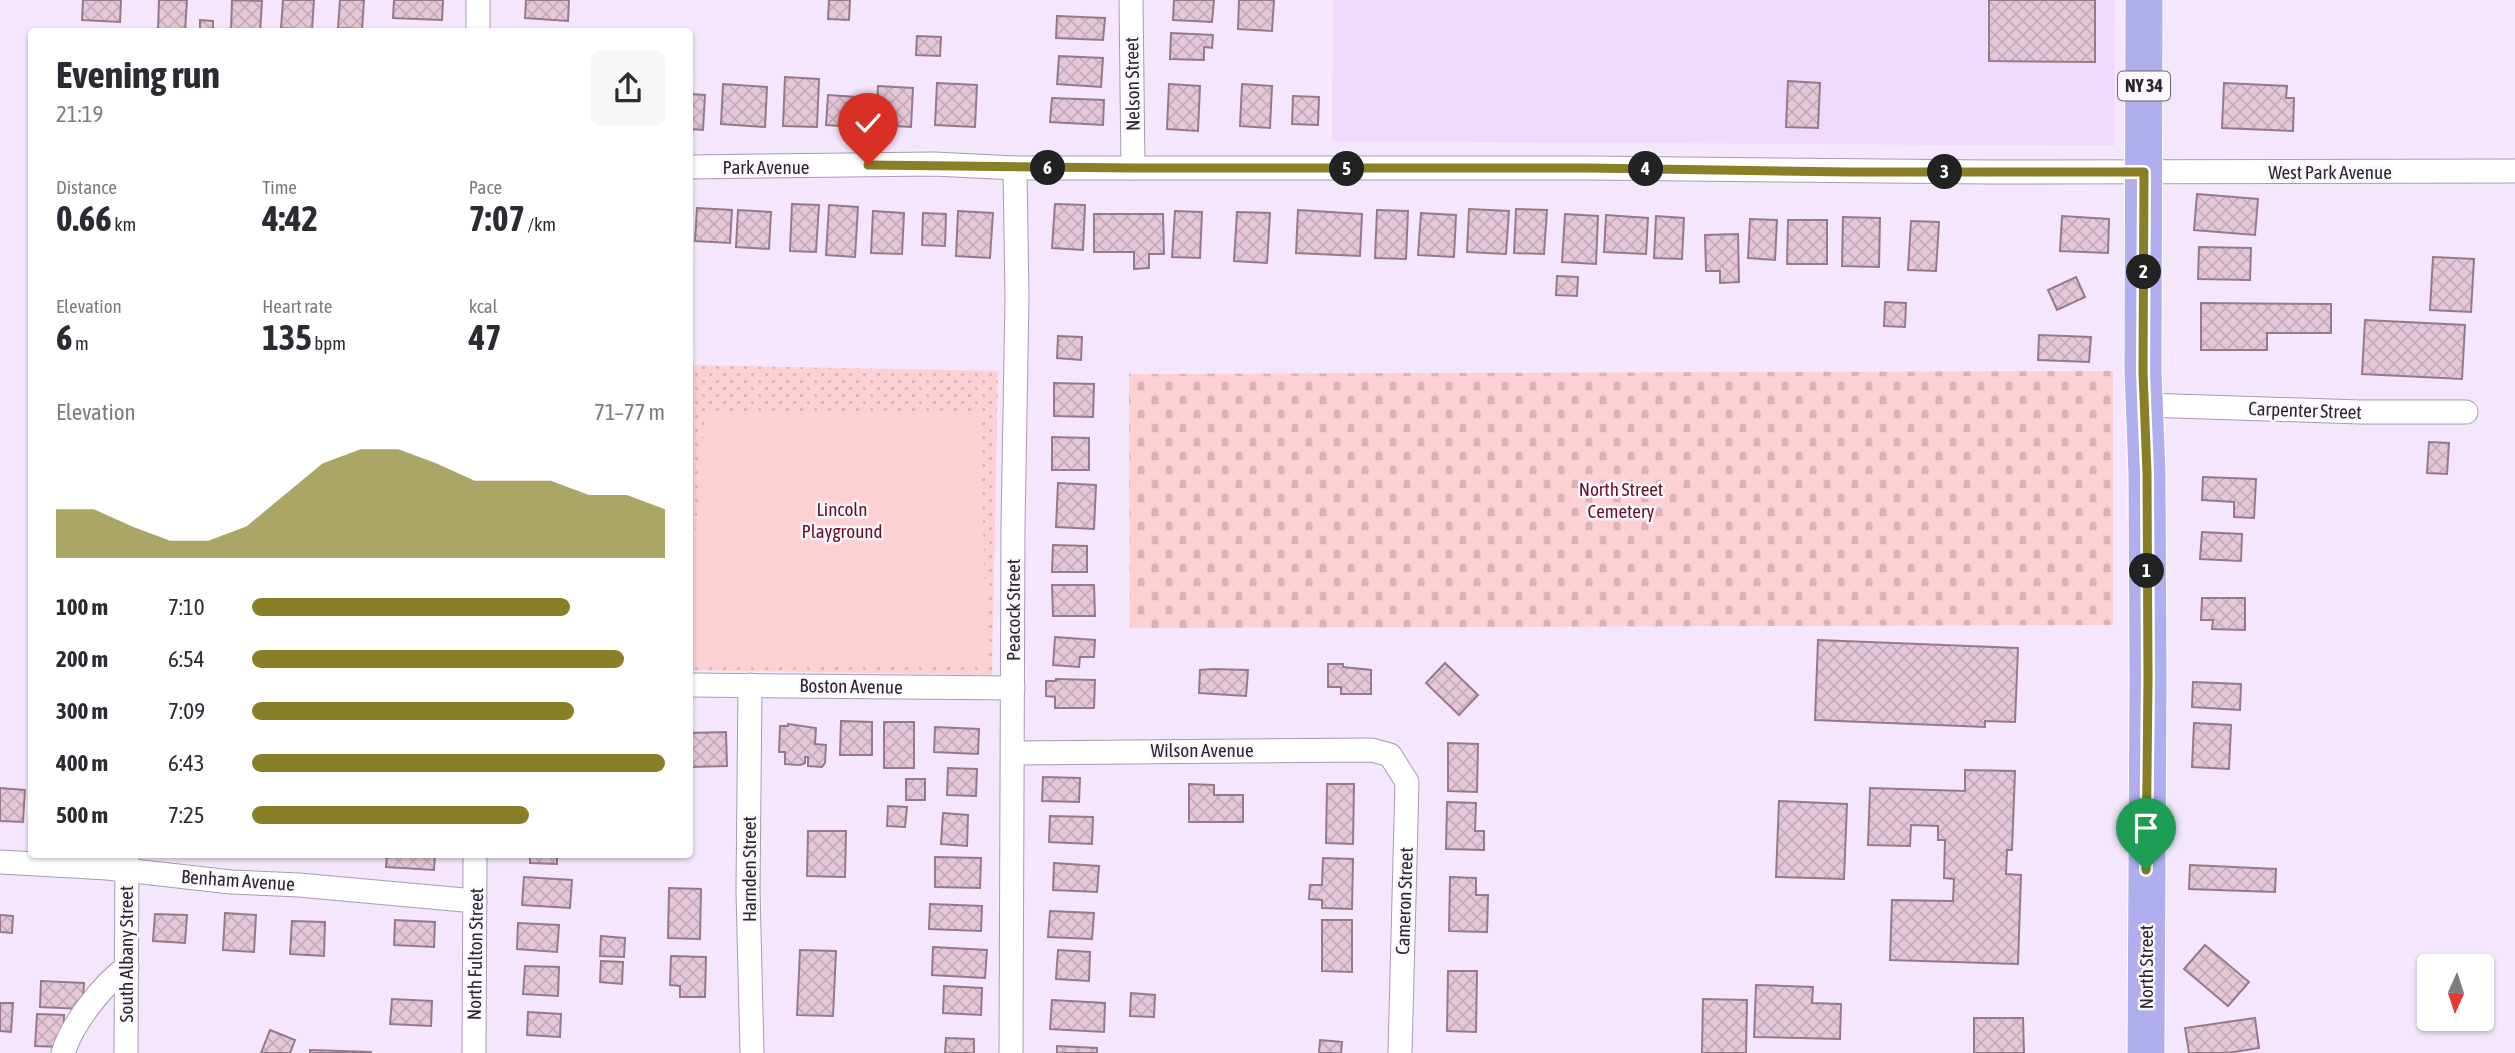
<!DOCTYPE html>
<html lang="en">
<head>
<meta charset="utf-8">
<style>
	:root { --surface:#fff; --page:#f7f7f7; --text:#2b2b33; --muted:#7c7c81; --accent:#887f26 }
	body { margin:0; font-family:"Asap Condensed",sans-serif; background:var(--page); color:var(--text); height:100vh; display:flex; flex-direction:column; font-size:26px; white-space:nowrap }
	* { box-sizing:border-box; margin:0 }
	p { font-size:23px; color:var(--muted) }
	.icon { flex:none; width:38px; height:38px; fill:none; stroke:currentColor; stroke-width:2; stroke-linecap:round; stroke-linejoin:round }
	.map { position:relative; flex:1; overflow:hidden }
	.details { position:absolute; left:28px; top:28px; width:665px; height:830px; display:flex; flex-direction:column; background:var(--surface); border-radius:7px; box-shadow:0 2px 5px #0004 }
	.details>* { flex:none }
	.needle { width:46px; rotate:183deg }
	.buttons { position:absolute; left:2417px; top:954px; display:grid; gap:14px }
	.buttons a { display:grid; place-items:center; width:77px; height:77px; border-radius:7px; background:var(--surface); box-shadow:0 2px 5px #0004; font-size:35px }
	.pin { position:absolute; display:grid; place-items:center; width:60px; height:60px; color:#fff; margin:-72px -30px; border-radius:50% 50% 50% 0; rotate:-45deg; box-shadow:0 0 7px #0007 }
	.pin .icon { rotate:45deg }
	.km { position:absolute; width:35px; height:35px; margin:-18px; border-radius:50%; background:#222; color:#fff; font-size:19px; line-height:35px; text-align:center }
	.round { display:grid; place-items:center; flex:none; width:74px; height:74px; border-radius:7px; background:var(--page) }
	.summary { display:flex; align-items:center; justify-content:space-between; height:119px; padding:0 28px }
	h1 { font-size:38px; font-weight:700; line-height:52px }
	.figures { display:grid; grid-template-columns:repeat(3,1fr); gap:10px; height:119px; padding:7px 28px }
	.figures div { display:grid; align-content:center }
	.figures b { font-size:35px; font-weight:700 }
	.figures small { font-size:19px; font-weight:400 }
	.figures p { font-size:19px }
	.chart { height:196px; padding:14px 28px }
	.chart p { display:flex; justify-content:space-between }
	.chart svg { width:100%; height:126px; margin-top:7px; fill:var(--accent); opacity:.7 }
	ul { padding:0 28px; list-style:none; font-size:23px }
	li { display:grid; grid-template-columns:112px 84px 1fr; align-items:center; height:52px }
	li i { height:18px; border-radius:9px; background:var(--accent) }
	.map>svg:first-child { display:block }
</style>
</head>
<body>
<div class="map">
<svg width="2515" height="1053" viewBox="0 0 2515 1053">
	<defs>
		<pattern id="grass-dots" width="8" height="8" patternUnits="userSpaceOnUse" patternTransform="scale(1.75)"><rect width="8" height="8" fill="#fdd1d4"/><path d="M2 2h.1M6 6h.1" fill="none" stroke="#d9b3b6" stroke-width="1.8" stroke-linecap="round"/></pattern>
		<pattern id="cemetery-stones" width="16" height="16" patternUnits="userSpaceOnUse" patternTransform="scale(1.75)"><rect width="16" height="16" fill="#fdd1d4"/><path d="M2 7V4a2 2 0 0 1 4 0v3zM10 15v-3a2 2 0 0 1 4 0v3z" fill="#d9b3b6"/></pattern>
		<pattern id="building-cross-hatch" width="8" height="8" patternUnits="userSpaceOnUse" patternTransform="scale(1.75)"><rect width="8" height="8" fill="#e6c7d8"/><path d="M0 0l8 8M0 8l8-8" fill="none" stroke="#c6abba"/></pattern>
	</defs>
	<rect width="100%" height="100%" fill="#f4e6fc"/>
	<!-- built -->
	<polygon fill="#efd9fc" points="1333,0 2115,0 2114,146 1332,141"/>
	<!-- grass -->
	<polygon fill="url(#grass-dots)" points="690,365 998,371 992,675 690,670"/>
	<!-- cemetery -->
	<polygon fill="url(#cemetery-stones)" points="2113,371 2113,625 1130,628 1129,374"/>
	<!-- pitch -->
	<polygon fill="#fdd1d4" points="705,412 980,415 987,666 701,666 690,655 690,604"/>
	<!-- building -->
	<g fill="url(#building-cross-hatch)" stroke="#967a8a" stroke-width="2">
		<polygon points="83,0 121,0 120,22 82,20"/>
		<polygon points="159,0 187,0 185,32 158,32"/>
		<polygon points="232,0 262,1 260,32 231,32"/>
		<polygon points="283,0 314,0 312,30 281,28"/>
		<polygon points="340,0 364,0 362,29 338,28"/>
		<polygon points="394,0 443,0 442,20 393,18"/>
		<polygon points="526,0 569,0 568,21 525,18"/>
		<polygon points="829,0 850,0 849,20 828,19"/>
		<polygon points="1174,0 1214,0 1212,22 1173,20"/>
		<polygon points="1239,0 1274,0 1272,31 1238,29"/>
		<polygon points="1989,0 2095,0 2095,62 1989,61"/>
		<polygon points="1057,16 1105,18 1103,40 1056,38"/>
		<polygon points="200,20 213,21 213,32 200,32"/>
		<polygon points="1171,33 1213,35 1212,48 1204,47 1204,60 1170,59"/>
		<polygon points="917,36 941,37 940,56 916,55"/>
		<polygon points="1059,56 1103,58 1101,87 1057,84"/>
		<polygon points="785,77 819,79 817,127 783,126"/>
		<polygon points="1788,81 1820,83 1818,128 1786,127"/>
		<polygon points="937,83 977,85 975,127 935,125"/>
		<polygon points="2224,83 2287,86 2286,98 2294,98 2293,131 2222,128"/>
		<polygon points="723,84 767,87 765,127 721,124"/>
		<polygon points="1169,84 1200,86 1198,131 1167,129"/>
		<polygon points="1242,84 1272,86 1270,128 1240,126"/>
		<polygon points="878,86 913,88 911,127 876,125"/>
		<polygon points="690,94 705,95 703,130 690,129"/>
		<polygon points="828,95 857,97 856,127 826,125"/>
		<polygon points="1293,96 1319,97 1318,125 1292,124"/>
		<polygon points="1052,98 1104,100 1103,125 1050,122"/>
		<polygon points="2197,194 2258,199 2255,235 2194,230"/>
		<polygon points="792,204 819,205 816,252 790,251"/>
		<polygon points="1055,204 1085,205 1083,250 1052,248"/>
		<polygon points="829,205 858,207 855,257 826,255"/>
		<polygon points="697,208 732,210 730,243 695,241"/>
		<polygon points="1469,209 1509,211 1506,254 1467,252"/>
		<polygon points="1516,209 1547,210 1544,254 1514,253"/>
		<polygon points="738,210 771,212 769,249 736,247"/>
		<polygon points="1298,210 1362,214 1360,256 1296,253"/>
		<polygon points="1377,210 1408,211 1406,259 1375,258"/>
		<polygon points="873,211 904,213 902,254 871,253"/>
		<polygon points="958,211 993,213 990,258 956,256"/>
		<polygon points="1175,211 1202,212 1200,258 1172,257"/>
		<polygon points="1237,212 1270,213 1267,263 1234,261"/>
		<polygon points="923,213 946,214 945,246 922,245"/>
		<polygon points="1421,213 1456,215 1454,257 1418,255"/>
		<polygon points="1094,214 1163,214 1164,254 1149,254 1149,268 1134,269 1134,252 1094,252"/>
		<polygon points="1565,214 1598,216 1596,264 1562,262"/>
		<polygon points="1606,215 1648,218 1646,254 1604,252"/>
		<polygon points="1656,216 1684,218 1682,259 1654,258"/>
		<polygon points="2062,216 2109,219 2108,253 2060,251"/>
		<polygon points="1843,217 1880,218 1879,267 1842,266"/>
		<polygon points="1750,219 1777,220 1775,260 1748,258"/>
		<polygon points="1788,220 1827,220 1827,264 1787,264"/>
		<polygon points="1911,221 1939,222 1936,271 1908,270"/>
		<polygon points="1738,234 1739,282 1720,283 1720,271 1706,271 1705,235"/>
		<polygon points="2199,247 2251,248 2250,280 2198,279"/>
		<polygon points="2433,257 2474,259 2471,312 2430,310"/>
		<polygon points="1557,276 1578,277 1577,296 1556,295"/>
		<polygon points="2076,277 2085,297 2057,310 2048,290"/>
		<polygon points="1885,302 1906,303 1905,327 1884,326"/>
		<polygon points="2201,303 2331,304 2331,333 2267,333 2267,350 2201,350"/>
		<polygon points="2365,320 2465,325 2462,379 2362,374"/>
		<polygon points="2039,335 2091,337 2089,362 2038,360"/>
		<polygon points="1058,336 1082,337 1081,360 1057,358"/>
		<polygon points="1054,383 1094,384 1093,417 1054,416"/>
		<polygon points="1052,437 1089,438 1089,470 1052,470"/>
		<polygon points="2429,442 2449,443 2447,474 2427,473"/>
		<polygon points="2203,477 2256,479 2254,518 2234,517 2234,502 2202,500"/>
		<polygon points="1058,483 1096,485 1094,529 1056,527"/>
		<polygon points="2202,532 2242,534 2241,561 2200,559"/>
		<polygon points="1053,545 1087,546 1087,572 1052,572"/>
		<polygon points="1052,585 1094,585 1095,616 1053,616"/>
		<polygon points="2202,598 2245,598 2245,630 2212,629 2213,620 2201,620"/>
		<polygon points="1055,637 1095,640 1094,657 1080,657 1079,667 1053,665"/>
		<polygon points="1818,640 2018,648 2015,722 1985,721 1985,727 1815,720"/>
		<polygon points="1445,663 1478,695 1459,715 1426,683"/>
		<polygon points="1328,664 1343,664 1343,667 1371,670 1371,694 1341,694 1341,687 1328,687"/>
		<polygon points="1213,669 1248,670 1246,696 1199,693 1200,670"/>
		<polygon points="1056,679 1095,680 1094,708 1055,708 1055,697 1046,696 1046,681 1056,681"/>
		<polygon points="2193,682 2241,684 2240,710 2192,707"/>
		<polygon points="841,721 872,722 872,755 840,755"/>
		<rect x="884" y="722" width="30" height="46"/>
		<polygon points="2194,723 2231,725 2229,769 2192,767"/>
		<polygon points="788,724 816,728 815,744 826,745 825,763 822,767 808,766 808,757 805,757 805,763 800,765 785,764 785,752 779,752 780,726 788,726"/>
		<polygon points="935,727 979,729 978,754 934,752"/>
		<polygon points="726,732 727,766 690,767 690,733"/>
		<polygon points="1448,743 1478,744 1477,792 1448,791"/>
		<polygon points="948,768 977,769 976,796 947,795"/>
		<polygon points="1965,770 2015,771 2012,850 2007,850 2006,874 2021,875 2018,964 1890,960 1892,900 1953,901 1954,879 1944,878 1945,840 1938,840 1938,826 1911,825 1910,846 1868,845 1870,788 1965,791"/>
		<polygon points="1043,777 1080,778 1079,802 1042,801"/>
		<rect x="906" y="779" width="19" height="21"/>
		<polygon points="1189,784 1214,785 1214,795 1243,795 1243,822 1189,822"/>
		<polygon points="1327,784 1354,784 1353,844 1326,843"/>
		<polygon points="0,788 25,790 23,822 0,821"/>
		<polygon points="1779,801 1847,804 1844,879 1776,877"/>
		<polygon points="1447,802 1476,803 1475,831 1484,831 1484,850 1446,849"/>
		<polygon points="888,806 907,807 905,827 887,826"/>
		<polygon points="943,813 968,815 967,846 941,844"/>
		<polygon points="1050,816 1093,817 1092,844 1049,842"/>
		<polygon points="808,831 846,831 845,877 807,876"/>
		<polygon points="387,854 435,854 434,870 386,867"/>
		<polygon points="530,854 557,854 557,864 530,863"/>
		<polygon points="935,857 981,858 980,888 935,887"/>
		<polygon points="1323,858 1353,859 1352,909 1322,908 1322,900 1309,899 1310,885 1322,885"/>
		<polygon points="1054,863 1099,866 1097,892 1053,890"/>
		<polygon points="2190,865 2276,869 2275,892 2189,889"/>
		<polygon points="524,877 572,880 570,908 522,905"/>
		<polygon points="1450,877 1476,878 1476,895 1488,895 1487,932 1449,931"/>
		<polygon points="669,888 701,889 700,939 668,938"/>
		<polygon points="930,904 982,906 981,931 929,929"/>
		<polygon points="1050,911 1094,913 1092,939 1048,937"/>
		<polygon points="225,913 256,915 254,952 223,950"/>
		<polygon points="155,914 187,915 185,943 153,941"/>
		<polygon points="0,915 13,916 12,933 0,932"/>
		<polygon points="395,920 435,922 434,947 394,945"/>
		<polygon points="1322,920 1352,920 1352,972 1322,971"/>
		<polygon points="292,921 325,922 324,956 290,954"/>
		<polygon points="518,923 559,925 557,952 517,949"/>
		<polygon points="601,936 625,938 624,957 600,956"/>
		<polygon points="2205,945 2249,982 2228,1006 2184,969"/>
		<polygon points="933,947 987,950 985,978 932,975"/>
		<polygon points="800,950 836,951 833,1016 797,1015"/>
		<polygon points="1058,950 1090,952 1089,981 1056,979"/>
		<polygon points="671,956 706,957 705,997 680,997 680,986 670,985"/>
		<polygon points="601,961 623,962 622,984 600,982"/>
		<polygon points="525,966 559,967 558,996 523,994"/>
		<polygon points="1448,971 1477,971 1476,1032 1447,1031"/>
		<polygon points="41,981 84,983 82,1009 40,1007"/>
		<polygon points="1756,985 1813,987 1812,1003 1841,1004 1840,1039 1754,1037"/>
		<polygon points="944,986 982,988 981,1015 943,1013"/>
		<polygon points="1131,993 1155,995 1154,1017 1130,1016"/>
		<polygon points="392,999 432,1001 431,1026 390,1024"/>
		<polygon points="1703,999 1747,1000 1746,1053 1702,1053"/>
		<polygon points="1052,1000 1105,1003 1104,1032 1050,1029"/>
		<polygon points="0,1003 13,1003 11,1032 0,1031"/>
		<polygon points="528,1012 561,1014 560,1037 527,1035"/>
		<polygon points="37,1014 64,1015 63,1047 35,1046"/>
		<polygon points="1974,1018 2023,1018 2024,1053 1974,1053"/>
		<polygon points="2255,1018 2259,1048 2228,1053 2189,1053 2185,1028"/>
		<polygon points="270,1030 295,1040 290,1053 261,1053"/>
		<polygon points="946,1038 974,1039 974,1053 945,1053"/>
		<polygon points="1320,1040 1342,1042 1341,1053 1319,1053"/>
		<polygon points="1057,1046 1097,1048 1097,1053 1057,1053"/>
		<polygon points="310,1050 372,1052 310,1053"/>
	</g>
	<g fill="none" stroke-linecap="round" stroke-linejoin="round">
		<!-- minor casing -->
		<g stroke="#aa99b4" stroke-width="25">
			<g id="minor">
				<polyline points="1131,0 1133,168"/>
				<polyline points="478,32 478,0"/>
				<polyline points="690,167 934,164 1015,168 1588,168 1989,172 2515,171"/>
				<polyline points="2145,405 2360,412 2466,412"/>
				<polyline points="690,685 1013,688"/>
				<polyline points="750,685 748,891 752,1053"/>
				<polyline points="1013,753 1372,750 1390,755 1407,782 1400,1053"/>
				<polyline points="0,862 107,868 231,882 299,885 475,901"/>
				<path d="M 63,1053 C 72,1024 102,985 127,967"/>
				<polyline points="126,1053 127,854"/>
				<polyline points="474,1053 475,854"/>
				<polyline points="1011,1053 1013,527 1017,298 1015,168"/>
			</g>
		</g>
		<!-- primary casing -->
		<g stroke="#fff" stroke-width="39">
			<polyline id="primary" points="2144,0 2143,372 2147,473 2148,679 2146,1053"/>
		</g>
		<!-- minor -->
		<use href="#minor" stroke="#fff" stroke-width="23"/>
		<!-- primary -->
		<use href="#primary" stroke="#b0aeed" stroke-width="37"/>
	</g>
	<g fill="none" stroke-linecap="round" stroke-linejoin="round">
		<!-- route casing -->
		<g stroke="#fff" stroke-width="14">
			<polyline id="route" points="868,165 1133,168 1588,168 1849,172 2144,172 2143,372 2147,473 2148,679 2146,870"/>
		</g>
		<!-- route -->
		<use href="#route" stroke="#887f26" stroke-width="9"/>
	</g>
	<g text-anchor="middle" stroke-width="5" stroke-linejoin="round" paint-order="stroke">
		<!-- shield labels -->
		<rect fill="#fbf7fd" stroke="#6b656e" stroke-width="2" x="2118" y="71.5" width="52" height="29" rx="5"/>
		<g font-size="18" font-weight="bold" fill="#2d2631">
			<text x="2144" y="92">NY 34</text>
		</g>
		<!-- street labels -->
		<g font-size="19" fill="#2d2631" stroke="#fbf7fd">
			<text transform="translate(1132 84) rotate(-91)" y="7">Nelson Street</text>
			<text x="766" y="174">Park Avenue</text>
			<text x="2330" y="179">West Park Avenue</text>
			<text transform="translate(2305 410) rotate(2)" y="7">Carpenter Street</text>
			<text transform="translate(1013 610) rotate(-90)" y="7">Peacock Street</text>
			<text transform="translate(851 686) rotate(1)" y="7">Boston Avenue</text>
			<text x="1202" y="757">Wilson Avenue</text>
			<text transform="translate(749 869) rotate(-90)" y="7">Harnden Street</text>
			<text transform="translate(238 880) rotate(4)" y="7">Benham Avenue</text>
			<text transform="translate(1404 901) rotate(-88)" y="7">Cameron Street</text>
			<text transform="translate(126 954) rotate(-90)" y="7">South Albany Street</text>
			<text transform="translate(475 954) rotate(-89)" y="7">North Fulton Street</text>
			<text transform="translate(2146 967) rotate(-90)" y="7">North Street</text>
		</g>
		<!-- park labels -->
		<g font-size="19" fill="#680f25" stroke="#fbf7fd">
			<text x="1621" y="496">North Street<tspan x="1621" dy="22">Cemetery</tspan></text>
			<text x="842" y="516">Lincoln<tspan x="842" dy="22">Playground</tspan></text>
		</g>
	</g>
</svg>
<div class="buttons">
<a><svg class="needle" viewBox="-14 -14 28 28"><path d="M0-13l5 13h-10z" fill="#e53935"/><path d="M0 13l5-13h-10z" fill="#7c7c81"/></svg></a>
</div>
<div class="pin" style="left:2146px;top:870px;background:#1e9e55"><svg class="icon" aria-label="arrive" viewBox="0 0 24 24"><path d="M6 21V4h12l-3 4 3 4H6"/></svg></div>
<div class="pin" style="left:868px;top:165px;background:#d93025"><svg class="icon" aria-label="check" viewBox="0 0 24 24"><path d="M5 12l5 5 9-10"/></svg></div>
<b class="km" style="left:2147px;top:571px">1</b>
<b class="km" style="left:2144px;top:272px">2</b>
<b class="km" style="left:1945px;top:172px">3</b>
<b class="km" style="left:1646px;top:169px">4</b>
<b class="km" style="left:1347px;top:169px">5</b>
<b class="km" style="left:1048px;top:168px">6</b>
<section class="details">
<div class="summary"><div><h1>Evening run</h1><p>21:19</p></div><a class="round"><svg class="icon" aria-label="share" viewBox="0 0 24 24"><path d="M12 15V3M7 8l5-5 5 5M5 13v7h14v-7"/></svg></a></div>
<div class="figures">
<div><p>Distance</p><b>0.66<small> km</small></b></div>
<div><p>Time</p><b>4:42</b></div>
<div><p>Pace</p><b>7:07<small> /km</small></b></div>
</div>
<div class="figures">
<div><p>Elevation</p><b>6<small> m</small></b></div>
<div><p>Heart rate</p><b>135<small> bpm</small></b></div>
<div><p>kcal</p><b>47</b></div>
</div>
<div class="chart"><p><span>Elevation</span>71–77 m</p>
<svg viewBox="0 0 160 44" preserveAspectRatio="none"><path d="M0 44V27L10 27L20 33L30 38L40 38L50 33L60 22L70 11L80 6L90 6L100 11L110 17L120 17L130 17L140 22L150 22L160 27V44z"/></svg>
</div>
<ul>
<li><b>100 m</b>7:10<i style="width:77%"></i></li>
<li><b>200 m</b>6:54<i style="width:90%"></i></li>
<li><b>300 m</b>7:09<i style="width:78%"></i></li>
<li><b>400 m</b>6:43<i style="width:100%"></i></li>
<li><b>500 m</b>7:25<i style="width:67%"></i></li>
</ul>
</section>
</div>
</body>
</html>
